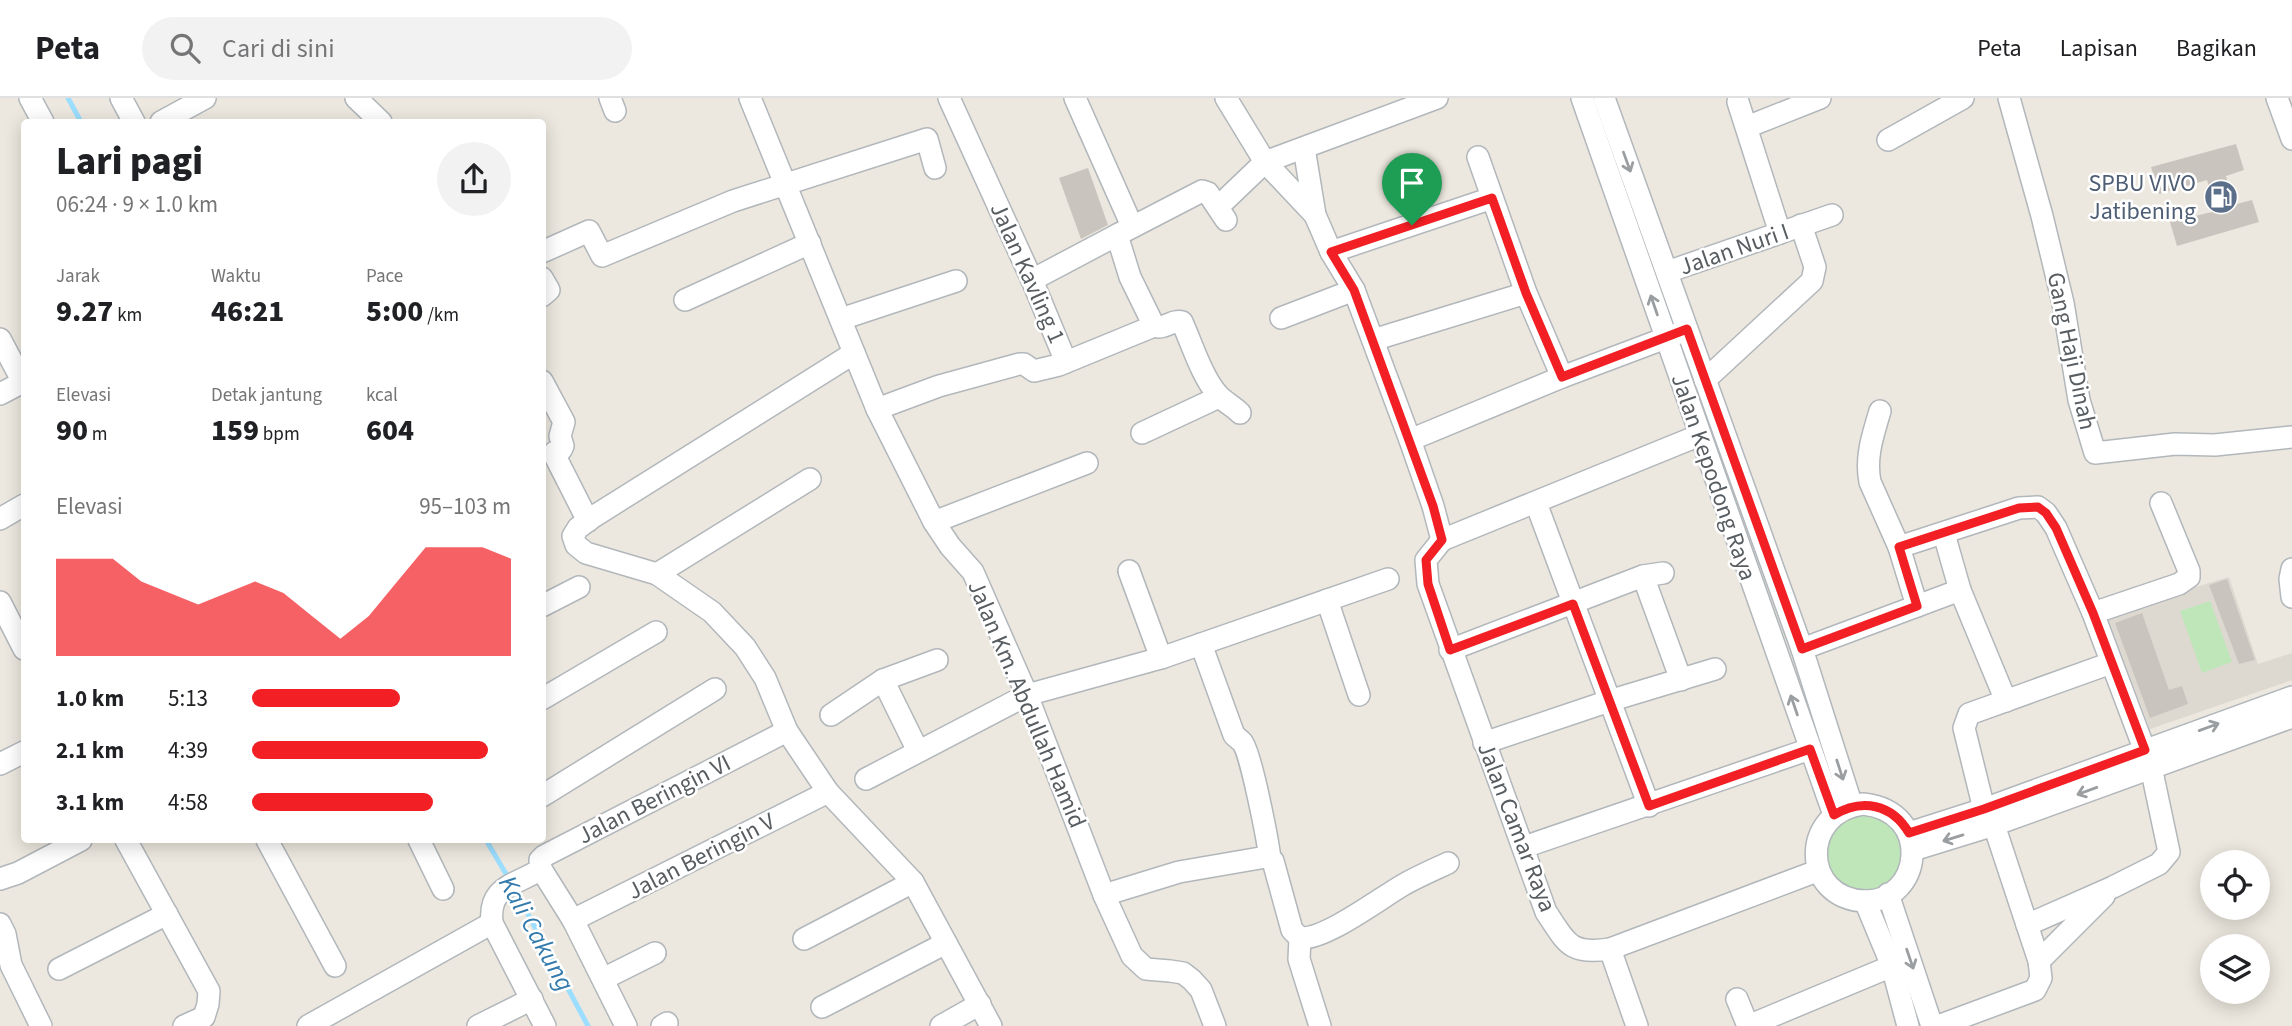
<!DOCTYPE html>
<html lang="id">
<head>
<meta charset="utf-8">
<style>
	:root { --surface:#fff; --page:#f2f2f2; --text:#202124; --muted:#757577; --line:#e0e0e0; --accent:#f21f25 }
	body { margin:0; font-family:"Source Sans 3",sans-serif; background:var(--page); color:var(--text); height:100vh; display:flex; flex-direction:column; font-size:26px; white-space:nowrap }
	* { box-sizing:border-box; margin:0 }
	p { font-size:23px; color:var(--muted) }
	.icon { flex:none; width:38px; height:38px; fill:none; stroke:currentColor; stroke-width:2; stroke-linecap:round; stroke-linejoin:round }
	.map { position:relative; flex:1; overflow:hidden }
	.drawer { position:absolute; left:21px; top:21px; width:525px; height:724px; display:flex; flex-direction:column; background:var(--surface); border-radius:7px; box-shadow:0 4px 18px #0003 }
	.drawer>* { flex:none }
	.buttons { position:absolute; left:2200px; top:752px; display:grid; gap:14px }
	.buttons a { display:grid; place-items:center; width:70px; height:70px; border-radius:50%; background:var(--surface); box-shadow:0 4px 18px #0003; font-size:35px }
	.pin { position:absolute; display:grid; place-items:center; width:60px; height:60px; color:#fff; margin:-72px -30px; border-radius:50% 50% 50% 0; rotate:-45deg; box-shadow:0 0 7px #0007 }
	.pin .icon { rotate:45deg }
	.round { display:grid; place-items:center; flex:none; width:74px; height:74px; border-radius:37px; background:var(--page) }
	.head { display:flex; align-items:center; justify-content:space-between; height:119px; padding:0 35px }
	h1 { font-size:38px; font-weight:800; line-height:52px }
	.stats { display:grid; grid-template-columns:repeat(3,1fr); gap:10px; height:119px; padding:7px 35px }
	.stats div { display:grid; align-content:center }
	.stats b { font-size:30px; font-weight:800 }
	.stats small { font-size:19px; font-weight:400 }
	.stats p { font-size:19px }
	.chart { height:196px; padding:14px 35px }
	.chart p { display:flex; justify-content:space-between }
	.chart svg { width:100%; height:126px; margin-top:7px; fill:var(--accent); opacity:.7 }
	ul { padding:0 35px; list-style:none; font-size:23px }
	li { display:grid; grid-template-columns:112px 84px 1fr; align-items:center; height:52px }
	li i { height:18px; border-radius:9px; background:var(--accent) }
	header { display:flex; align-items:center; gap:42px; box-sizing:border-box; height:98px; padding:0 35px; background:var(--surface); border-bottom:2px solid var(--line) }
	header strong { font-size:33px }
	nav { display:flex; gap:38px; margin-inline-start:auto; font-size:24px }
	.search { width:490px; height:63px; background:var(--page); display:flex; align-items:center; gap:18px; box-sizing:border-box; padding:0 24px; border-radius:38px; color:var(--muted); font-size:26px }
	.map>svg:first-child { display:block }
</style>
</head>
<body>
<header>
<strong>Peta</strong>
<div class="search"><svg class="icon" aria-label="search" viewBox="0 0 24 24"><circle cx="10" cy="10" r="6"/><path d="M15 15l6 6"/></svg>Cari di sini</div>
<nav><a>Peta</a><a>Lapisan</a><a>Bagikan</a></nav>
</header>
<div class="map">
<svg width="2292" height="928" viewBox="0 0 2292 928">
	<rect width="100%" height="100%" fill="#ece8df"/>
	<!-- education -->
	<polygon fill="#ded9d0" points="2229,479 2258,566 2292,555 2292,582 2150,631 2106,516"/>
	<!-- green -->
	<g fill="#bee6b9">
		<polygon points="2210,503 2232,564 2202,575 2180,513"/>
		<circle cx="1864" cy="755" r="39"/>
	</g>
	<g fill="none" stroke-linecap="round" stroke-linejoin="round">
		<!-- stream -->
		<g stroke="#9cdeff" stroke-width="5">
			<polyline points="68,0 81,24"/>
			<polyline points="486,742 509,781"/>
			<polyline points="514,790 588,928"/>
		</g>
	</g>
	<!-- building -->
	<g fill="#c9c5be">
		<polygon points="2236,46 2244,72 2226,78 2233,107 2252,102 2259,124 2177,148 2170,124 2216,113 2207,82 2159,96 2151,69"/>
		<polygon points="1088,70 1108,127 1081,141 1059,80"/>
		<polygon points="2227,481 2255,562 2239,566 2209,487"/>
		<polygon points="2142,515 2169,592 2182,588 2188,606 2150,620 2115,525"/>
	</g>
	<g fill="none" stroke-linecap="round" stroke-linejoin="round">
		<!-- minor casing -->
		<g stroke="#b2b7bb" stroke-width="24">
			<g id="minor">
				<polyline points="30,0 43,24"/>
				<polyline points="121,0 134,24"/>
				<polyline points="356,0 381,24"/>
				<polyline points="610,0 615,13"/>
				<polyline points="750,0 877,311 934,424 950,448 973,474 1027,597 1104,797 1132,858 1146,871 1170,873 1183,875 1192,882 1201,892 1215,928"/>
				<polyline points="949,0 1032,182 1066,264"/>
				<polyline points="1075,0 1132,128"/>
				<polyline points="1226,0 1265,64 1315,117"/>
				<polyline points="1582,0 1834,717"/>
				<polyline points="1604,0 1802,551 1852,708"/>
				<polyline points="2009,0 2042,118 2063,205 2079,302 2095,355 2175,346 2215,347 2292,339"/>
				<polyline points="2277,0 2292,41"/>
				<polyline points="1738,4 1780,135"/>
				<polyline points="161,24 205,0"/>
				<polyline points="1747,29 1820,0"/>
				<polyline points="1888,42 1963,0"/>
				<polyline points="1304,50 1315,117 1331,154 1354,192 1410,342 1433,408 1442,442"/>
				<polyline points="1478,59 1526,195 1562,279"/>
				<polyline points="1218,109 1265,64 1437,0"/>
				<path d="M 1226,122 L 1208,95 L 1202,93 L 1117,137 L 1130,179 L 1154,228 C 1164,232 1173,221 1182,224 C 1192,246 1202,279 1218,297 C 1223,303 1233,308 1240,315"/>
				<polyline points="542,154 589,133 602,158 733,103 927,41 935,70"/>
				<polyline points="1331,154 1492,100"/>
				<polyline points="1667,174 1832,117"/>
				<polyline points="542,180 549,192 542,198"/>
				<polyline points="1032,182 1117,137"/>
				<polyline points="685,202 810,145"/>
				<polyline points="1281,220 1354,192"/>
				<polyline points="841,221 956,183"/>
				<polyline points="0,241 24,286"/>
				<polyline points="1373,242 1526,195"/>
				<polyline points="854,255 593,419 578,430 573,438 576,447 586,455 657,476 712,514 745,549 765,580 787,633 828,694 913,784 991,928"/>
				<polyline points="1705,282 1812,183 1815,169 1801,127"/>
				<polyline points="542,283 564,324 560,338 563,348 561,352 555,354 555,358 588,423"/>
				<polyline points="0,296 23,284"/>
				<polyline points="877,311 939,288 1019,266 1024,266 1034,273 1059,267 1154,228"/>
				<path d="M 1880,313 C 1873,337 1865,359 1870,384 L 1899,449 L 1917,508"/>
				<polyline points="1142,335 1219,299"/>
				<polyline points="1410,342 1562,279 1679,235"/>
				<polyline points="1536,405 1649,708"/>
				<polyline points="0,421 24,407"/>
				<polyline points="934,424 1087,365"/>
				<polyline points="1944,436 1960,492 2006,603"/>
				<path d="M 1442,442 L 1426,462 L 1428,486 L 1546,814 C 1567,845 1569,857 1610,851 L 1817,773"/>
				<polyline points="1442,442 1700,337"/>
				<polyline points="1899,449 2019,410 2038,409 2046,415 2056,430 2093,515 2151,669 2169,754 2159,766 2113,789 2027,827"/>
				<polyline points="2292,471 2290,481 2292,499"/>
				<polyline points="1129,473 1161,560"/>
				<polyline points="657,476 810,381"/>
				<polyline points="1643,478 1681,582"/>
				<polyline points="1327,502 1359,597"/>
				<polyline points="0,504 24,551"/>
				<polyline points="542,508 579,489"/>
				<polyline points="2093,515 2179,486 2189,479 2189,473 2161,405"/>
				<path d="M 1201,546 L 1234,637 C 1236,639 1239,641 1242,644 C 1251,654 1268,744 1270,761"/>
				<polyline points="1802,551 1960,492"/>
				<polyline points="1450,552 1643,478 1663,475"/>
				<polyline points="883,582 918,653"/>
				<polyline points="542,601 656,534"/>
				<polyline points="831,617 883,582 937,562"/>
				<polyline points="1484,645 1609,603 1715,571"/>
				<polyline points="0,666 24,654"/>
				<polyline points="866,681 1027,597 1161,560 1388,481"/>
				<polyline points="542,698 715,591"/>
				<path d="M 1863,706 C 1934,713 1922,804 1865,803 C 1801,801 1800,714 1863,706 Z"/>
				<polyline points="1984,711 1964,630 1969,616 2111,565"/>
				<polyline points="1909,735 1984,711 2292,599"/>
				<polyline points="126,742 209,893 208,906 204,919 184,928"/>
				<polyline points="267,742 335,868"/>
				<polyline points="419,742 443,791"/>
				<polyline points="1524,749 1810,651"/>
				<polyline points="1913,752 1994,727 2292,619"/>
				<polyline points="541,771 573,822 626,928"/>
				<polyline points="0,781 18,775 81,742"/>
				<polyline points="1888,796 1932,928"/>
				<path d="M 1104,797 L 1179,774 L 1266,759 L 1273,763 L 1292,832 L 1300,840 C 1325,842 1379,801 1403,787 C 1417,779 1433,772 1448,765"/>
				<polyline points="1865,803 1892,868 1908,928"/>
				<polyline points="573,822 828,694"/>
				<polyline points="0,826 5,836 11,867 41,928"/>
				<polyline points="1300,840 1299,861 1320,928"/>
				<polyline points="804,841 913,784"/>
				<polyline points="1610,851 1637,928"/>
				<polyline points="2039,863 2104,798"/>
				<polyline points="59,871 167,816"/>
				<polyline points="603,881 655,855"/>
				<polyline points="1737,901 1748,928"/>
				<polyline points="822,909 946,845"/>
				<polyline points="308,928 492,825"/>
				<polyline points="478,928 532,901"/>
				<path d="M 545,928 L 492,825 C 488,787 515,788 541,771 L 540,762 L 544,758 L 787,633"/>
				<polyline points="662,928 667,925"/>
				<polyline points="941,928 980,906"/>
				<polyline points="1748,928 1892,868"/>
				<polyline points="1938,928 2035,892 2041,880 2039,863 1994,727"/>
			</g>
		</g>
		<!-- minor -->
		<use href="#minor" stroke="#fff" stroke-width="21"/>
	</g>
	<!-- one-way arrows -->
	<defs><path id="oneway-shaft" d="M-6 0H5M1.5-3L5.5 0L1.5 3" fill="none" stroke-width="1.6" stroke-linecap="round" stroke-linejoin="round" transform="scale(1.75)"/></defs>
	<g stroke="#9b9ea0">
		<use href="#oneway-shaft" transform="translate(1627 64) rotate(70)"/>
		<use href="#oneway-shaft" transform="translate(1654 207) rotate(-109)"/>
		<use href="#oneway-shaft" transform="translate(1794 607) rotate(-109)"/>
		<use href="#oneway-shaft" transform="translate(2209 629) rotate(-20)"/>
		<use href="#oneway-shaft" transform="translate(1840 672) rotate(72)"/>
		<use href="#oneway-shaft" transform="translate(2087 693) rotate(160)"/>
		<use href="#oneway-shaft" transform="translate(1953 740) rotate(163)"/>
		<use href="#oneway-shaft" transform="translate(1910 861) rotate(71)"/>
	</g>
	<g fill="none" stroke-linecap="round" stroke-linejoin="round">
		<!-- route casing -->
		<g stroke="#fff" stroke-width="14">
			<path id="route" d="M 1492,100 L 1526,195 L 1562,279 L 1687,231 L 1802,551 L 1917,508 L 1899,449 L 2019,410 L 2038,409 L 2046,415 L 2056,430 L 2093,515 L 2145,652 L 1984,711 L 1909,735 C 1892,706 1862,700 1834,717 L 1810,651 L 1649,708 L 1573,506 L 1450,552 L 1428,486 L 1426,462 L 1442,442 L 1433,408 L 1354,192 L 1331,154 Z"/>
		</g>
		<!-- route -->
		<use href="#route" stroke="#f21f25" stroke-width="9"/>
	</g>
	<!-- icons -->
	<defs>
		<g id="fuel-disc" transform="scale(1.75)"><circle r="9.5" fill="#5c6f8a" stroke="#fff"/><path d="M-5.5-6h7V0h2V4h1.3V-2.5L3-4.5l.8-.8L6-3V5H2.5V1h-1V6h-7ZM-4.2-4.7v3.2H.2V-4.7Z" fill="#fff"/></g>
	</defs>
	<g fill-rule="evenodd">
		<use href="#fuel-disc" x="2221" y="99"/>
	</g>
	<g text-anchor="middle" stroke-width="5" stroke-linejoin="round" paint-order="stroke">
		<!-- service labels -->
		<g font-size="24" fill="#4e5e75" stroke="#fff" text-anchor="end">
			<text x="2196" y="93">SPBU VIVO<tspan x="2196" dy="28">Jatibening</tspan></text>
		</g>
		<!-- street labels -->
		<g font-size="24" fill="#585d61" stroke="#fff">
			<text transform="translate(1734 151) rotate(-19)" y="8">Jalan Nuri I</text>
			<text transform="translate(1028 175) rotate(66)" y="8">Jalan Kavling 1</text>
			<text transform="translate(2072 253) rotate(78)" y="8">Gang Haji Dinah</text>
			<text transform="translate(1714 379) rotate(71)" y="8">Jalan Kepodong Raya</text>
			<text transform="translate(1027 606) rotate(67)" y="8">Jalan Km. Abdullah Hamid</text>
			<text transform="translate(654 701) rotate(-27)" y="8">Jalan Beringin VI</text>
			<text transform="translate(1517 729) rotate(69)" y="8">Jalan Camar Raya</text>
			<text transform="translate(701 758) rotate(-27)" y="8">Jalan Beringin V</text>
		</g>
		<!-- water labels -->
		<g font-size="26" font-style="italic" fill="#337bad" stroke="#fff">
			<text transform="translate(537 835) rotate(61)" y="9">Kali Cakung</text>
		</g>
	</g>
</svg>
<div class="buttons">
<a><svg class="icon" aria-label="locate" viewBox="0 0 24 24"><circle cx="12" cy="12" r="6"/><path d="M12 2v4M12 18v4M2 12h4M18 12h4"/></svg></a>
<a><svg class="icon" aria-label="layers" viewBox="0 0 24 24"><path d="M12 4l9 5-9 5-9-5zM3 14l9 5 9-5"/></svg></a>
</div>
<div class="pin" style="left:1412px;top:127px;background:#1e9e55"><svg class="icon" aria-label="arrive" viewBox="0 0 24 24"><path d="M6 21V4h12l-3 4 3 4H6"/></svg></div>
<section class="drawer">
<div class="head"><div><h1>Lari pagi</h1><p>06:24 · 9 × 1.0 km</p></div><a class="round"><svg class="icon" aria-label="share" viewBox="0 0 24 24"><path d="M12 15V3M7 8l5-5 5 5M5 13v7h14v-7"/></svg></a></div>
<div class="stats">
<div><p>Jarak</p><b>9.27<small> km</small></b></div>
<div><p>Waktu</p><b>46:21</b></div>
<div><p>Pace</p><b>5:00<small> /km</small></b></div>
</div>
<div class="stats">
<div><p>Elevasi</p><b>90<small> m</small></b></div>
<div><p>Detak jantung</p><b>159<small> bpm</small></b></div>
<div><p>kcal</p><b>604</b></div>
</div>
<div class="chart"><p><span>Elevasi</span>95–103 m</p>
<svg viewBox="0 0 160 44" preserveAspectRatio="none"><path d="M0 44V10L10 10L20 10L30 18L40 22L50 26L60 22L70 18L80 22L90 30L100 38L110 30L120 18L130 6L140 6L150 6L160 10V44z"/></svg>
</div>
<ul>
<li><b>1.0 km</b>5:13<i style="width:57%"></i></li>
<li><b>2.1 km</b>4:39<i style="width:91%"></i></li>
<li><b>3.1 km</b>4:58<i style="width:70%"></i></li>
</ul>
</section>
</div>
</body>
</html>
